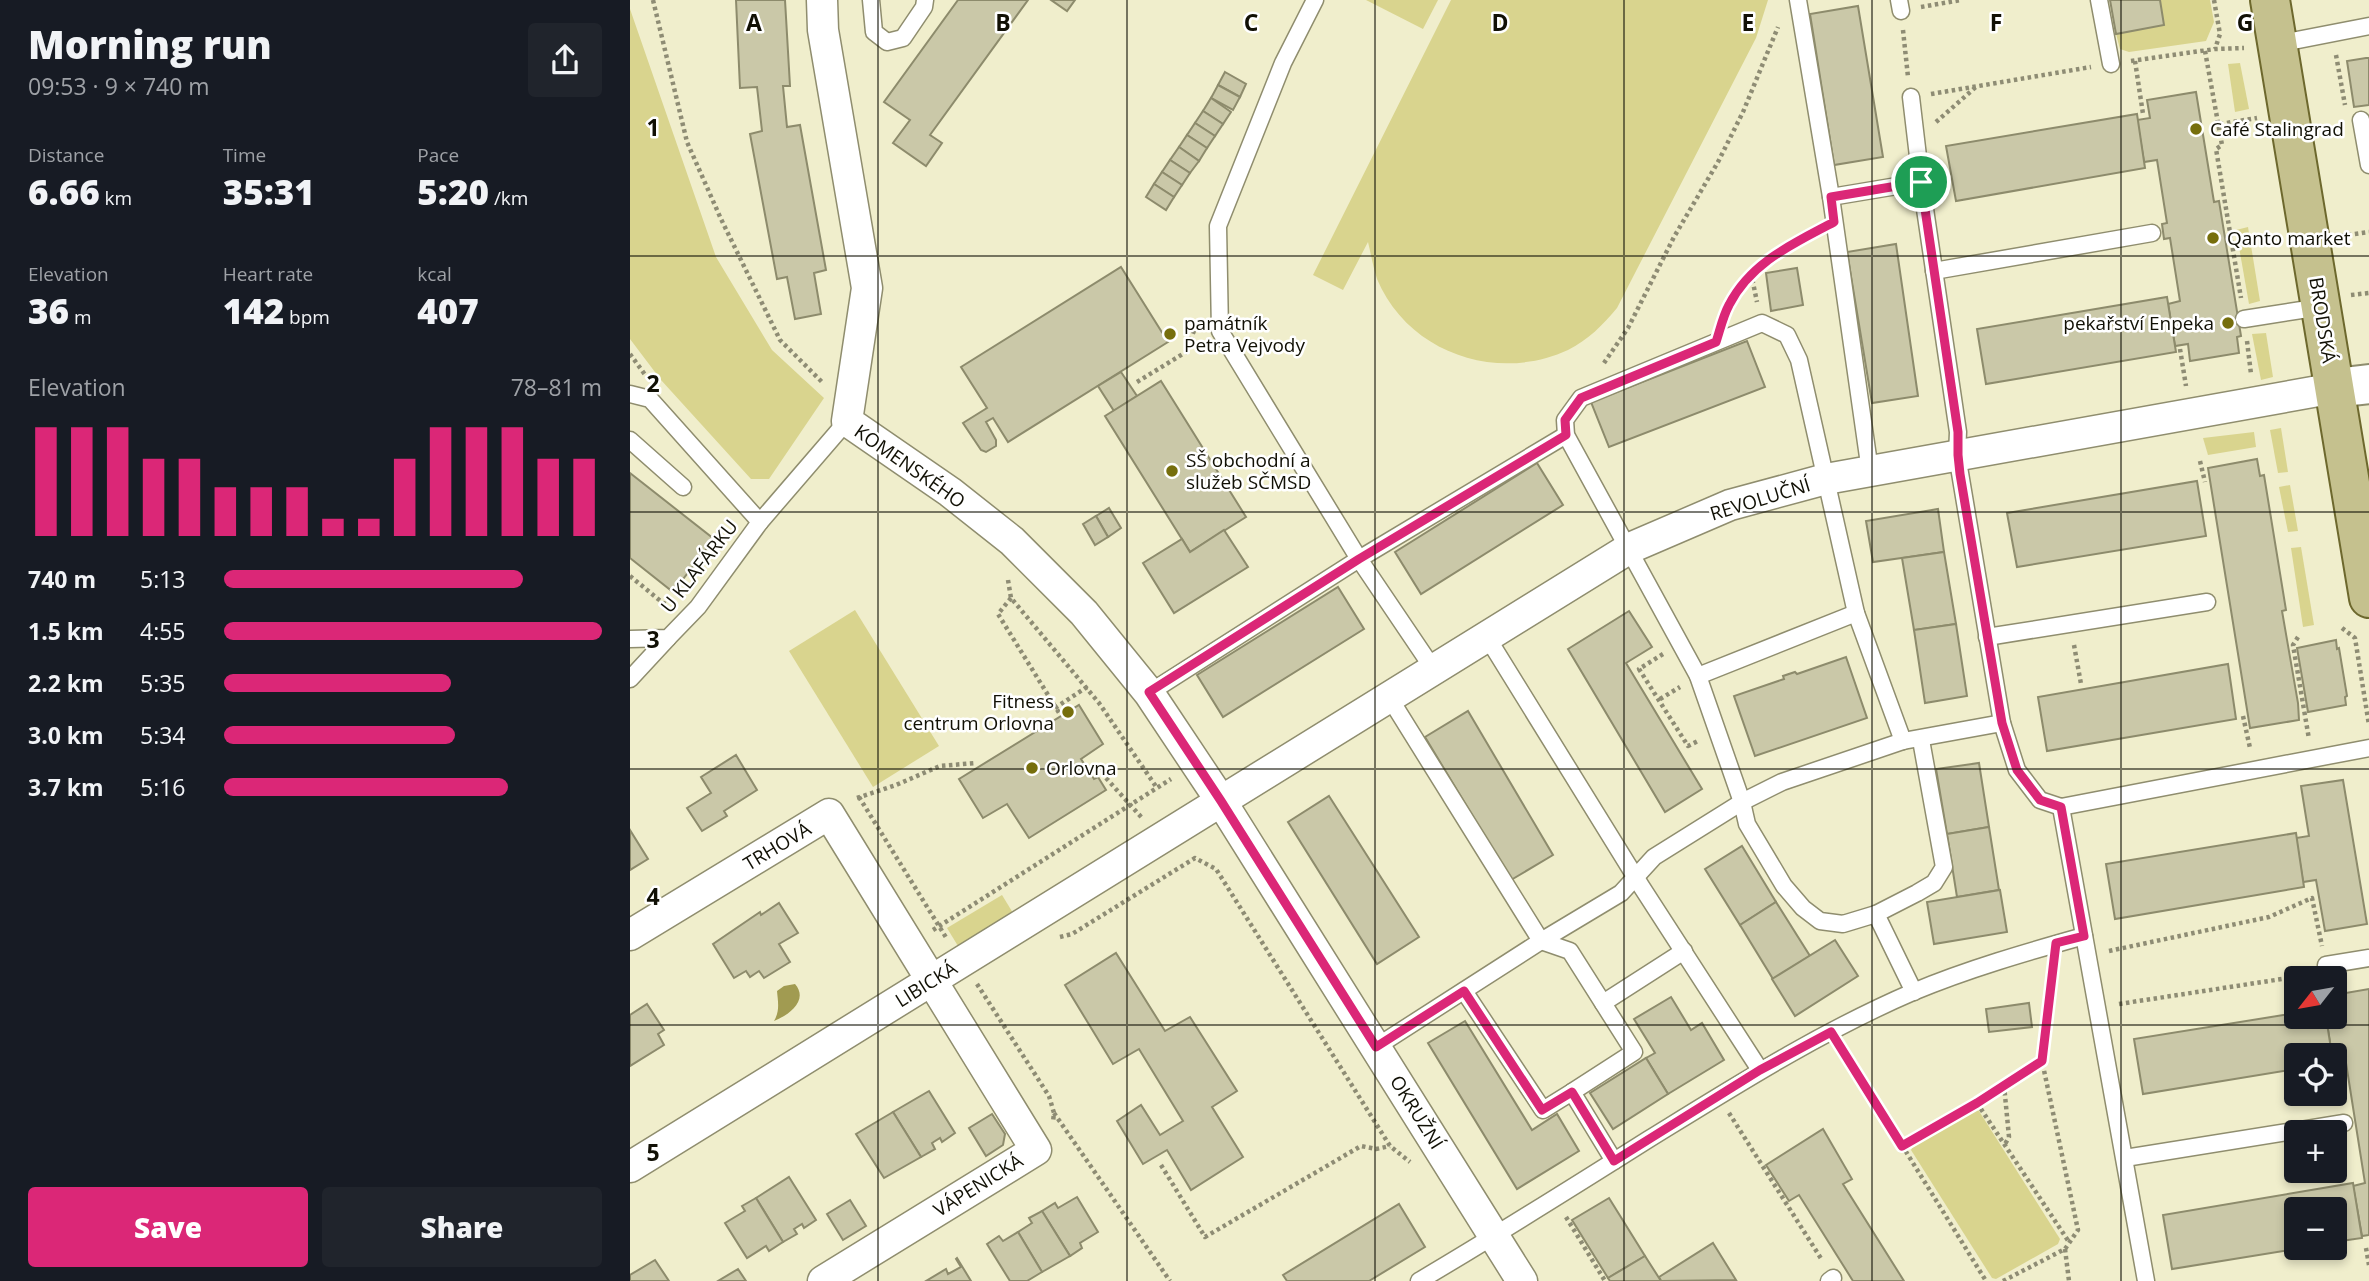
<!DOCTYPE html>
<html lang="en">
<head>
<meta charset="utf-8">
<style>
	:root { --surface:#171b24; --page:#20242c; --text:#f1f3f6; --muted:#9ea1a6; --accent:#db2777 }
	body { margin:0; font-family:"Open Sans",sans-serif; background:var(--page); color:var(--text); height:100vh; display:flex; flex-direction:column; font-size:26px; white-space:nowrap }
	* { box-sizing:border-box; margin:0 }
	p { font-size:23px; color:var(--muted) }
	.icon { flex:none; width:38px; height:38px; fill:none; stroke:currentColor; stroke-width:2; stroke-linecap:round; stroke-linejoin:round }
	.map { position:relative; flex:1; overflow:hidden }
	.panel { display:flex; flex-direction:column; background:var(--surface); width:630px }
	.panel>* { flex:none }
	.needle { width:46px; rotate:239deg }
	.buttons { position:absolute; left:1654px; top:966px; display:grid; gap:14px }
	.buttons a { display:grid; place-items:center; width:63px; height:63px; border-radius:7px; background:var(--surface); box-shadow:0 4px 10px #0003; font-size:35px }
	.pin { position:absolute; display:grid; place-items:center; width:60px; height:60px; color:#fff; margin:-30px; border:4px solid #fff; border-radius:50%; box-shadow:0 2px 7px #0007 }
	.round { display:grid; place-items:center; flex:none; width:74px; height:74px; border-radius:7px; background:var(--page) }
	.headline { display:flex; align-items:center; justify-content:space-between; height:119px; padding:0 28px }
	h1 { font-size:38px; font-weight:800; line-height:52px }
	.figures { display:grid; grid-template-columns:repeat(3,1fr); gap:10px; height:119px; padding:7px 28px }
	.figures div { display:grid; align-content:center }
	.figures b { font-size:35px; font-weight:800 }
	.figures small { font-size:19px; font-weight:400 }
	.figures p { font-size:19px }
	.chart { height:196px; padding:14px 28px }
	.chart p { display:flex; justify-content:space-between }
	.chart svg { width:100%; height:126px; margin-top:7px; stroke:var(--accent); stroke-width:6 }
	.cta { display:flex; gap:14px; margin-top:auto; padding:14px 28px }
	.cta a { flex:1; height:80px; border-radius:7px; background:var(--accent); color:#fff; font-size:28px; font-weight:800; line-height:80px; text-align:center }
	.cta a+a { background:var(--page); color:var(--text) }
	ul { padding:0 28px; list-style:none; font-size:23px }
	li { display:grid; grid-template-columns:112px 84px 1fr; align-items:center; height:52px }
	li i { height:18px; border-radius:9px; background:var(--accent) }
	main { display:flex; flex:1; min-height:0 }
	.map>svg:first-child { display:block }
</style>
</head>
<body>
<main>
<section class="panel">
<div class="headline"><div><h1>Morning run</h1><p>09:53 · 9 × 740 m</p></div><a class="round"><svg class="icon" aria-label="share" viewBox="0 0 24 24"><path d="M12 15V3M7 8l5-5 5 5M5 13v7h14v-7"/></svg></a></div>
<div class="figures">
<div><p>Distance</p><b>6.66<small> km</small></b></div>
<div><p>Time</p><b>35:31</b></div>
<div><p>Pace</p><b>5:20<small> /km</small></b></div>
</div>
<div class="figures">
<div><p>Elevation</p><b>36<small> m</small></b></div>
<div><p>Heart rate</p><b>142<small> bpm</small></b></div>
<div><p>kcal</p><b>407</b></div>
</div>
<div class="chart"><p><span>Elevation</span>78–81 m</p>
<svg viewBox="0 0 160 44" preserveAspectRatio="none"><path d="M5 44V6M15 44V6M25 44V6M35 44V17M45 44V17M55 44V27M65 44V27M75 44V27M85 44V38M95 44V38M105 44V17M115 44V6M125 44V6M135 44V6M145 44V17M155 44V17"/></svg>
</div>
<ul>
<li><b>740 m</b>5:13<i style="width:79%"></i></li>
<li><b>1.5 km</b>4:55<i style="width:100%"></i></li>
<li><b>2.2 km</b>5:35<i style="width:60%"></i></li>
<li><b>3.0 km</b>5:34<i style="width:61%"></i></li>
<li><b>3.7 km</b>5:16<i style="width:75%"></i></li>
</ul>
<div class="cta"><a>Save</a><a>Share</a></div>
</section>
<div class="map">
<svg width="1739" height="1281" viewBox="0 0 1739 1281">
	<rect width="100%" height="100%" fill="#f0eecc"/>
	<!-- green -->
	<g fill="#d9d48e">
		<polygon points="736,0 808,0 793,29"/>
		<path d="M 821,0 L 1138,0 L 1126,38 L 987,308 C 973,325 958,340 938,350 C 867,383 778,353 747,279 C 743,267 741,254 738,242 L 713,290 L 683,275 Z"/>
		<polygon points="1530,0 1580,0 1584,22 1576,41 1499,52 1490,49 1486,34 1534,25"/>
		<polygon points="0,9 86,257 142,350 194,398 139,479 121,479 31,380 0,339"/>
		<polygon points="1610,63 1619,109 1605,112 1598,64"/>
		<polygon points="1618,227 1630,301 1619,304 1606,230"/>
		<polygon points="1636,333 1643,377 1631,380 1622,334"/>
		<polygon points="1651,428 1658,472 1648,473 1640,430"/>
		<polygon points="1624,432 1626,447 1578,455 1573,438"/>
		<polygon points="1660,485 1668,531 1658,532 1649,487"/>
		<polygon points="1671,547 1684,625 1673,627 1661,548"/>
		<polygon points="225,610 309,746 243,787 159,651"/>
		<polygon points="372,895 383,913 328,946 317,928"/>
		<polygon points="1345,1108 1349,1111 1430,1239 1428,1244 1366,1279 1362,1278 1281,1150 1284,1144"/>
	</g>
	<!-- water -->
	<path fill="#a19b51" d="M 165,984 C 179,1000 159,1015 144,1021 C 150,1011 148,1002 147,991 L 154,986 Z"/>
	<!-- building -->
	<g fill="#cac8a8" stroke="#8d8b6c" stroke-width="2">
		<polygon points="106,0 155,0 160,86 153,86 157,127 170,125 196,270 184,273 191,314 165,319 157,277 147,279 120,134 132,131 127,87 110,88"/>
		<polygon points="328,0 398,0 300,135 312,143 296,166 263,143 280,120 254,102"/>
		<polygon points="421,0 445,0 437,11"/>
		<polygon points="1480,0 1530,0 1534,25 1486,34"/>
		<polygon points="1228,6 1253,157 1204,165 1180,14"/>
		<polygon points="1736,58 1739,58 1739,105 1724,107 1717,61"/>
		<polygon points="595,72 616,84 610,97 588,85"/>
		<polygon points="588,85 610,97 603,110 581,98"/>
		<polygon points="1566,92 1584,202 1589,201 1611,336 1607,337 1609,353 1560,361 1558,344 1545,346 1538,304 1550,301 1540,238 1534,239 1532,224 1537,223 1527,160 1514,162 1507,120 1520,118 1517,100"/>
		<polygon points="581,98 601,112 593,124 573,111"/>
		<polygon points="573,111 593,124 585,136 565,123"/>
		<polygon points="1507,114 1515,168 1326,201 1316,146"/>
		<polygon points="565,123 585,136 577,148 557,135"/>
		<polygon points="557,135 577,148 569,161 549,147"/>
		<polygon points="549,147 569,161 560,173 540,160"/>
		<polygon points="540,160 560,173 552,185 532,172"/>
		<polygon points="532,172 552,185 544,197 524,184"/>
		<polygon points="524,184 544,197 536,210 516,197"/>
		<polygon points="1266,244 1288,396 1242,403 1217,252"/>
		<polygon points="491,267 538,342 378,442 363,418 356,422 366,440 366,446 356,452 351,450 333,423 357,408 331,367"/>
		<polygon points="1167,268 1173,305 1141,311 1136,273"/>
		<polygon points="1537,297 1546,352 1356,384 1347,329"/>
		<polygon points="1117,341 1135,387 979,447 961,402"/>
		<polygon points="491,372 507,396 484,411 468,386"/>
		<polygon points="531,381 616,517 560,552 475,416"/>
		<polygon points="1627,459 1630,476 1634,475 1656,610 1652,611 1668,703 1669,720 1620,728 1578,468"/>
		<polygon points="907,463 933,505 791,594 765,552"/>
		<polygon points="0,473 84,539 43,592 0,558"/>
		<polygon points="1567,481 1576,536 1387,567 1377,513"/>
		<polygon points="479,508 491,528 478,537 466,516"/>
		<polygon points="1308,509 1314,552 1243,562 1236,521"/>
		<polygon points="466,516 478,537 465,545 453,524"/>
		<polygon points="594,530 618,567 544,613 513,563 552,539 560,552"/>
		<polygon points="1314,552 1326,624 1284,630 1272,558"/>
		<polygon points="708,587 734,629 593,717 567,675"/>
		<polygon points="999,611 1022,647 996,663 1072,789 1035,812 938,649"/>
		<polygon points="1326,624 1337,696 1295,703 1284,630"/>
		<polygon points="1706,640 1707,649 1709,648 1717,696 1715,697 1716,705 1678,712 1667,648"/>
		<polygon points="1216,657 1237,718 1125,756 1104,696 1154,679 1153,676 1165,672 1167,674"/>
		<polygon points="1598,664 1606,719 1417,751 1408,697"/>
		<polygon points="449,705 473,744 451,759 464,779 468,777 476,790 399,838 377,804 353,818 329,779"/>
		<polygon points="838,711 923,855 881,880 795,737"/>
		<polygon points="106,755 127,790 94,811 97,816 72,831 57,808 81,793 71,777"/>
		<polygon points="1349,763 1359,827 1317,834 1306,769"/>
		<polygon points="1713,780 1737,924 1695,931 1686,880 1673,882 1666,838 1679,836 1671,786"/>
		<polygon points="699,796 789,937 747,964 658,822"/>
		<polygon points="1359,827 1369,890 1327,897 1317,834"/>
		<polygon points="0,830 18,859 0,870"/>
		<polygon points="1666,833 1674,887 1485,919 1476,864"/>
		<polygon points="1112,846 1146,902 1110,925 1075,869"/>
		<polygon points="1370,890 1377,932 1304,944 1297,902"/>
		<polygon points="1146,902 1180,956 1143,979 1110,925"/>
		<polygon points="149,903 168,933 149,944 160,962 134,978 129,971 120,977 116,971 104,978 83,944 130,912 131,915"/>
		<polygon points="1205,940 1228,976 1165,1016 1142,979"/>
		<polygon points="486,953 535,1031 560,1017 607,1091 582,1107 613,1157 561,1190 537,1150 513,1164 487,1121 511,1105 530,1135 553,1121 509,1049 483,1064 435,985"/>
		<polygon points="1739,989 1739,1235 1732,1236 1723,1186 1735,1183 1716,1063 1715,1059 1704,1060 1704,1055 1702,1055 1696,1017 1704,1017 1704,1009 1707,1008 1704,995"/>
		<polygon points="1041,997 1061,1030 1072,1023 1094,1060 1038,1094 1016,1058 1025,1053 1004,1019"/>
		<polygon points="1399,1003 1402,1027 1359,1032 1356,1009"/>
		<polygon points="17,1004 34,1030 28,1034 34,1045 0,1066 0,1015"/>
		<polygon points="1666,1013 1666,1017 1696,1017 1702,1055 1666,1055 1666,1069 1513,1094 1504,1039"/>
		<polygon points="835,1021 902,1130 927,1114 949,1151 887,1189 798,1043"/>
		<polygon points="1016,1058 1038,1094 983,1129 960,1093"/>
		<polygon points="299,1091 325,1133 312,1142 310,1138 302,1143 305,1149 291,1157 263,1112"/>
		<polygon points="263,1112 291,1157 254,1178 226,1134"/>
		<polygon points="362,1114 375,1134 373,1145 356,1156 339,1128"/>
		<polygon points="1193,1129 1222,1179 1213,1184 1274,1281 1223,1281 1169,1195 1159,1201 1136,1165"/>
		<polygon points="159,1177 186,1220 174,1228 172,1224 164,1229 167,1234 153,1242 126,1198"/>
		<polygon points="1723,1183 1732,1238 1704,1242 1704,1209 1666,1209 1666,1248 1672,1248 1542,1269 1533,1215"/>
		<polygon points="447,1197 468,1232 450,1243 452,1248 440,1256 412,1211 425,1203 428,1208"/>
		<polygon points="126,1198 153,1242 139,1251 136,1246 117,1258 95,1223 115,1211 112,1206"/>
		<polygon points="979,1198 1015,1256 978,1278 942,1220"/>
		<polygon points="220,1200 236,1226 213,1240 197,1214"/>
		<polygon points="769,1204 795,1247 739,1281 657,1281 653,1275"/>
		<polygon points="412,1211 440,1256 412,1272 388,1232 402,1223 399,1218"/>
		<polygon points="388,1232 412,1272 397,1281 380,1281 357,1244 369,1236 373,1241"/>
		<polygon points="1083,1243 1106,1280 1031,1281 1029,1277"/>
		<polygon points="1015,1256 1031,1281 980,1281 978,1278"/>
		<polygon points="327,1258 341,1281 296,1281 316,1269 318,1274 331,1267 326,1259"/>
		<polygon points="25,1260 39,1281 0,1281 0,1275"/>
		<polygon points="108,1269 116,1281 88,1281"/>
	</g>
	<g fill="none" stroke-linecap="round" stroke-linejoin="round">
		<!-- lane casing -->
		<g stroke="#8f8d6e" stroke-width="19">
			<g id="lane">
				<polyline points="241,0 244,32 257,42 273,38 294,7 295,0"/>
				<polyline points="685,0 653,63 588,226 590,331 729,559 804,670"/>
				<polyline points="1168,0 1201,197 1240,471"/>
				<polyline points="1269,0 1271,11"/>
				<polyline points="1469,0 1481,64"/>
				<polyline points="1647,44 1739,26"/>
				<polyline points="1731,120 1739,165"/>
				<polyline points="1201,197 1291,182"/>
				<polyline points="1304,271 1522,233"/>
				<polyline points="1614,319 1691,307"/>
				<polyline points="0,394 20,399 130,522 217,421"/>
				<polyline points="0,440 53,487"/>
				<polyline points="857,637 1011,886 1130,1070"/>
				<polyline points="1357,637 1577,602"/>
				<polyline points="0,639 38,638 68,607 130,522"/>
				<polyline points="1068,676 1226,613"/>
				<polyline points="0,679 38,638"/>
				<polyline points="519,693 729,559 936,435"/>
				<polyline points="759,697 911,941 940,951 1004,1052 942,1092"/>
				<polyline points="1372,723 1387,770 1410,800 1431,807 1739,748"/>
				<polyline points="1273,741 1226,613 1169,360 1157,335 1132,323 951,398 935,420 936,435 1068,676 1112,802 1117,824 1154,886 1173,908 1190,921 1213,924 1246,914 1287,893 1304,883 1314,867 1291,740"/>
				<polyline points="1431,807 1516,1281"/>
				<polyline points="1246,914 1284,992"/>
				<polyline points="1696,965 1739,958"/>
				<polyline points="834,991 913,1110 942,1092 984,1161"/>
				<polyline points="973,1003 1054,951"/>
				<polyline points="746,1047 911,941 991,893 1024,857 1112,802 1152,782 1273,741 1372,723 1327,455 1328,432 1291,182 1281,97"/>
				<polyline points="1495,1158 1714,1123"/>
				<path d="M 789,1281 C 867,1235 943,1187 1019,1139 C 1105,1086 1190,1032 1283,992 C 1338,969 1397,952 1454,936"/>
				<polyline points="1199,1281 1203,1278"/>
			</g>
		</g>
		<!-- street casing -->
		<g stroke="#8f8d6e" stroke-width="33">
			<g id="street">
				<polyline points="192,0 193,30 237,288 217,421 320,492 382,541 454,613 519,693 591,801 892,1281"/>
				<polyline points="0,935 199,814 406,1150 193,1281"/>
				<polyline points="0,1167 1000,548 1100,505 1196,479 1705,388"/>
			</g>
		</g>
		<!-- secondary casing -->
		<g stroke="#8f8d6e" stroke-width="42">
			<polyline id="secondary" points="1705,388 1739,384"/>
		</g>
		<!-- primary casing -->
		<g stroke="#6d682d" stroke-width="42">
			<polyline id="primary" points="1640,0 1739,598"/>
		</g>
		<!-- path -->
		<g stroke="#8e8c74" stroke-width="4.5" stroke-dasharray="3.5 3.5" stroke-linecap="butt">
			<polyline points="23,0 57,142 91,219 150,340 192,382"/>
			<polyline points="1584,0 1590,34 1585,49"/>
			<polyline points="1291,7 1331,0"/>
			<polyline points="1273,30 1278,77"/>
			<polyline points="1575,51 1592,145 1586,149 1611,298"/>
			<polyline points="1706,55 1715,105"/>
			<polyline points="1501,61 1585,49 1614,48"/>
			<polyline points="1505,61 1513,114"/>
			<polyline points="1301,94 1461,67"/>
			<polyline points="1306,122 1347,86"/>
			<polyline points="1590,124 1627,118"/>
			<polyline points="1711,236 1739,232"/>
			<polyline points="1121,273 1127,302"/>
			<polyline points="1721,295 1739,293"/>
			<path d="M 1096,313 C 1109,272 1149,252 1185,232"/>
			<polyline points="1617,341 1621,374"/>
			<polyline points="1550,349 1556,386"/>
			<polyline points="0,354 16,376"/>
			<polyline points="974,363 998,328 1044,237 1088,162 1113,112 1148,27"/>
			<polyline points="507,382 556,352 565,328"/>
			<polyline points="1570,461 1575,482"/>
			<polyline points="0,576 33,603 39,605"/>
			<polyline points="378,580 381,598 469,703 527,788"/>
			<polyline points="381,598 368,614 431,716"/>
			<polyline points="1712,628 1725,638 1739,725"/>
			<polyline points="1668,637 1663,645 1679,739"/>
			<polyline points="1444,645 1451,684"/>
			<polyline points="1033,654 1009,669 1058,746 1068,741"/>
			<polyline points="1030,699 1050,687"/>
			<polyline points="425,708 457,687"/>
			<polyline points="1613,716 1620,748"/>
			<polyline points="476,778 513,819"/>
			<polyline points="229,797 317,939"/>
			<polyline points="227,798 266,785 310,766 345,763"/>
			<polyline points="303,930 541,779"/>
			<polyline points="430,937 442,934 565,858 586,869 760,1146 780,1162"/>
			<polyline points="1479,951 1639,917 1682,898 1692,946"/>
			<polyline points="347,984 419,1096 424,1113 423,1122"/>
			<polyline points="1489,1004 1678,975"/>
			<polyline points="1213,1050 1356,1281"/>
			<polyline points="1374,1085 1379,1137 1375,1144"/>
			<polyline points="1347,1103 1439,1242"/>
			<polyline points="424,1113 540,1281"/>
			<polyline points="1099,1113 1192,1260"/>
			<polyline points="1272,1146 1347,1103 1412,1061"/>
			<polyline points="531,1165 575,1237 731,1146 746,1149 760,1146"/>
			<polyline points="936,1217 975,1281"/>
			<polyline points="1736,1248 1739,1265"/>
			<polyline points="1435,1249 1439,1281"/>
			<polyline points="1373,1281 1435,1249 1448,1230 1412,1061 1423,969"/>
		</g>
		<!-- lane -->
		<use href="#lane" stroke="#fff" stroke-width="16"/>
		<!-- street -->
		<use href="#street" stroke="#fff" stroke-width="30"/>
		<!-- secondary -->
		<use href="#secondary" stroke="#fff" stroke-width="38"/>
		<!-- primary -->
		<use href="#primary" stroke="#c5c18e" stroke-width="38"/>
	</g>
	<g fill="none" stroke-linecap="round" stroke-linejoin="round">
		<!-- route casing -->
		<g stroke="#fff" stroke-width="14">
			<path id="route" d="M 1291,182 L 1328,432 L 1328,455 L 1330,474 L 1372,723 L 1387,770 L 1410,800 L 1431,807 L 1454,936 L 1426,943 L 1412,1061 L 1347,1103 L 1272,1146 L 1201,1032 L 1130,1070 L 984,1161 L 942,1092 L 912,1110 L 834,991 L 746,1047 L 591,801 L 519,692 L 729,559 L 936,435 L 935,420 L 951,398 L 1086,342 C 1090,330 1093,316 1099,305 C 1121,262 1163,244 1204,222 L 1201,197 Z"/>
		</g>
		<!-- route -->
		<use href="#route" stroke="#db2777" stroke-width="9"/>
	</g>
	<!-- grid -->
	<path fill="none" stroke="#111005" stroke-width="2" stroke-opacity="0.55" d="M 248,0 L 248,1281M 497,0 L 497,1281M 745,0 L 745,1281M 994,0 L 994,1281M 1242,0 L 1242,1281M 1491,0 L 1491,1281M 0,256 L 1739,256M 0,512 L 1739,512M 0,769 L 1739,769M 0,1025 L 1739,1025"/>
	<!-- markers -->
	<g fill="#766e0c" stroke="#fff" stroke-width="2.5">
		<circle cx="1566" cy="129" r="7"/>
		<circle cx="1583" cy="238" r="7"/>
		<circle cx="1598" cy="323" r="7"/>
		<circle cx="540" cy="334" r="7"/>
		<circle cx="542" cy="471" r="7"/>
		<circle cx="438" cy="712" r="7"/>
		<circle cx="402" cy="768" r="7"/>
	</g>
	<g text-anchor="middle" stroke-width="5" stroke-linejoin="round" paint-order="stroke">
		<!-- poi labels -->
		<g font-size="19" fill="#111005" stroke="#fff" text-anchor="start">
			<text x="1580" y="136">Café Stalingrad</text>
			<text x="1597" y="245">Qanto market</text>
			<text x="554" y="330">památník<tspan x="554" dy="22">Petra Vejvody</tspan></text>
			<text x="1584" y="330" text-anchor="end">pekařství Enpeka</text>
			<text x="556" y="467">SŠ obchodní a<tspan x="556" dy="22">služeb SČMSD</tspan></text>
			<text x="424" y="708" text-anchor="end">Fitness<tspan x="424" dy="22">centrum Orlovna</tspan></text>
			<text x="416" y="775">Orlovna</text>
		</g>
		<!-- street labels -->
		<g font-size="19" fill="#111005" stroke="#fff">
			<text transform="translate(1693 320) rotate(81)" y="7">BRODSKÁ</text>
			<text transform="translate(280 466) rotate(35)" y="7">KOMENSKÉHO</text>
			<text transform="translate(1130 499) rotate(-17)" y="7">REVOLUČNÍ</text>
			<text transform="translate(69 566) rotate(-52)" y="7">U KLAFÁRKU</text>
			<text transform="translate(147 846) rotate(-31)" y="7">TRHOVÁ</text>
			<text transform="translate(296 984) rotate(-32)" y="7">LIBICKÁ</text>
			<text transform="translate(787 1112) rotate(58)" y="7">OKRUŽNÍ</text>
			<text transform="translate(348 1185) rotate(-32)" y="7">VÁPENICKÁ</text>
		</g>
	</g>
	<g font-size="23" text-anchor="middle" font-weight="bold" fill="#111005" stroke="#fff" stroke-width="5" stroke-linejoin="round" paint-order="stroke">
		<text x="124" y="31">A</text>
		<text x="373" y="31">B</text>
		<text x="621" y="31">C</text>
		<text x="870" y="31">D</text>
		<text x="1118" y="31">E</text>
		<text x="1366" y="31">F</text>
		<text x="1615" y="31">G</text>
		<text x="23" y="136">1</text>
		<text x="23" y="392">2</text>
		<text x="23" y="648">3</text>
		<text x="23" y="905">4</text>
		<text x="23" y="1161">5</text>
	</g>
</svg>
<div class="buttons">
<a><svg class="needle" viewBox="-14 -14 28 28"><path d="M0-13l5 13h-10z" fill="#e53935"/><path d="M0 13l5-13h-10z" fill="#9ea1a6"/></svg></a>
<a><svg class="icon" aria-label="locate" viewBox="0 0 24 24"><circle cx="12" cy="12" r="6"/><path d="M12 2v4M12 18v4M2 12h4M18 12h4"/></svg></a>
<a>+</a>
<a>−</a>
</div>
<div class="pin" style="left:1291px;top:182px;background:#1e9e55"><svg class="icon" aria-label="arrive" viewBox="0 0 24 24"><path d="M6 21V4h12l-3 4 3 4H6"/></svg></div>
</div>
</main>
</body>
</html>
